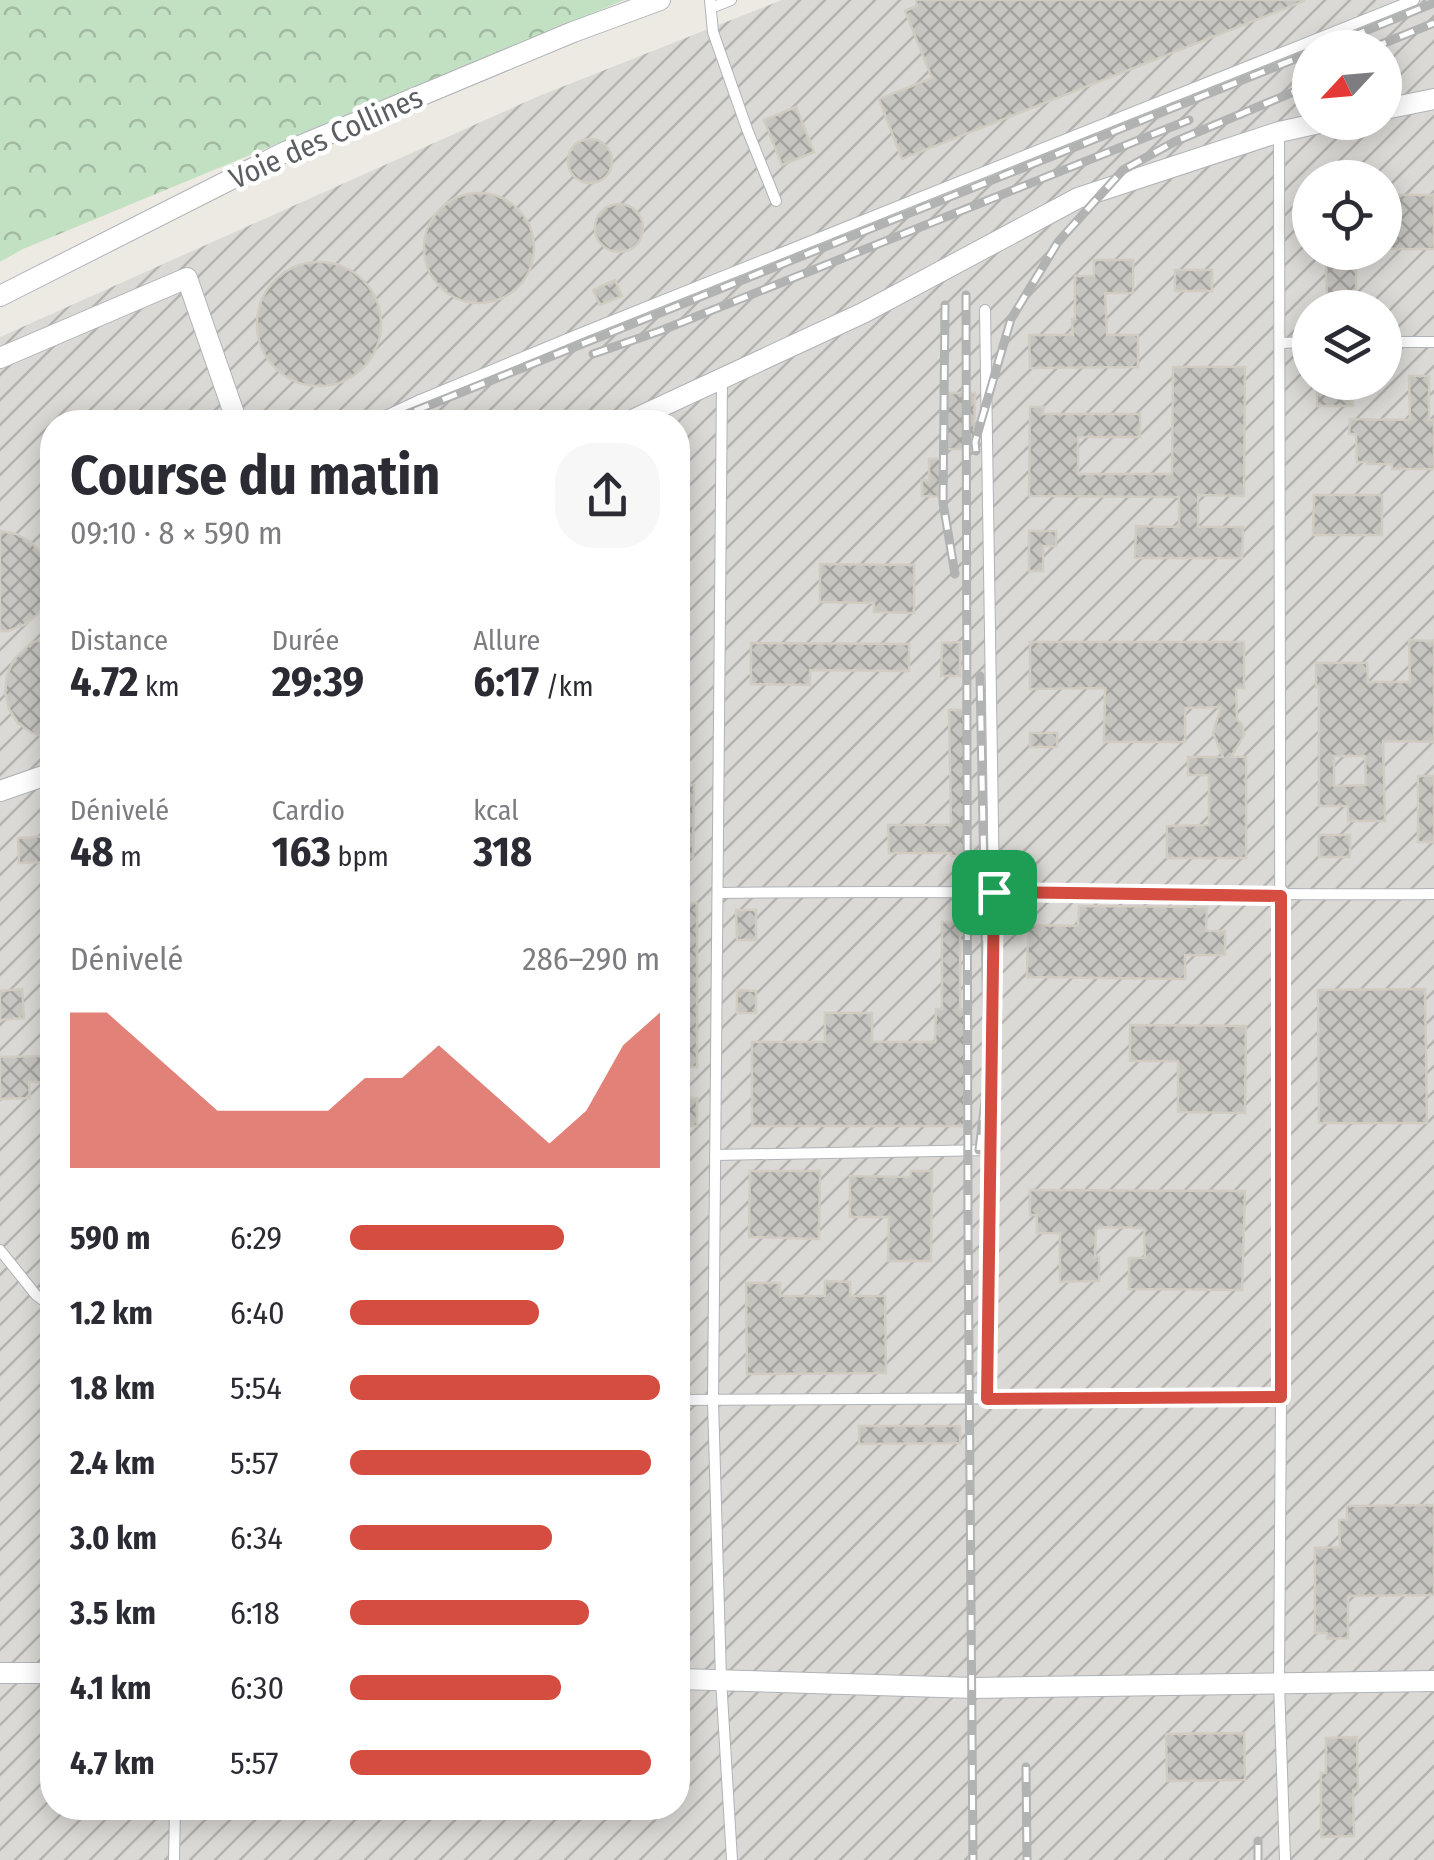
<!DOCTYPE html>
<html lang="fr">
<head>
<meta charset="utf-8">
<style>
	:root { --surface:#fff; --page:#f7f7f7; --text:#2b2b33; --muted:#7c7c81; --accent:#d54d40 }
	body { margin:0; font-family:"Fira Sans Condensed",sans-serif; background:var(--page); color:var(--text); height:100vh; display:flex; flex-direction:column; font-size:38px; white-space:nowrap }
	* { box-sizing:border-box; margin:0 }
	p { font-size:32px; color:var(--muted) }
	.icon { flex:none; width:55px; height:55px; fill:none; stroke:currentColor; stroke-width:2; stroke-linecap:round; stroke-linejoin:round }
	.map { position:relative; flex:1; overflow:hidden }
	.panel { position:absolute; left:40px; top:410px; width:650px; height:1410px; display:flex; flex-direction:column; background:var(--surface); border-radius:40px; box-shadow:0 5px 25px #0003 }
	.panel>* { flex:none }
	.needle { width:65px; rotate:244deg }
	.controls { position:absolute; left:1292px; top:30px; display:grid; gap:20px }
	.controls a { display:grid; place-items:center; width:110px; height:110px; border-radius:50%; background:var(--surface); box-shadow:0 5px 25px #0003; font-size:50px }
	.pin { position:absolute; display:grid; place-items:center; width:85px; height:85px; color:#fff; margin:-42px; border-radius:20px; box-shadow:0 5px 15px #0006 }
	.round { display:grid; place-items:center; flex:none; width:105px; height:105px; border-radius:40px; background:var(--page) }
	.summary { display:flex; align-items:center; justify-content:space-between; height:170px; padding:0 30px }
	h1 { font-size:55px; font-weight:700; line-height:75px }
	.stats { display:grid; grid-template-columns:repeat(3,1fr); gap:15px; height:170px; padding:10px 30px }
	.stats div { display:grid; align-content:center }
	.stats b { font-size:42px; font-weight:700 }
	.stats small { font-size:28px; font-weight:400 }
	.stats p { font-size:28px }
	.chart { height:280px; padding:20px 30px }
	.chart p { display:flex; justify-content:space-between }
	.chart svg { width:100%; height:180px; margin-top:10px; fill:var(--accent); opacity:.7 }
	ul { padding:0 30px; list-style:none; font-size:32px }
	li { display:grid; grid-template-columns:160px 120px 1fr; align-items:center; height:75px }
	li i { height:25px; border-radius:12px; background:var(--accent) }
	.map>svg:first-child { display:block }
</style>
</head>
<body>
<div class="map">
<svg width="1434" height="1860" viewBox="0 0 1434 1860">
	<defs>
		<pattern id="industrial-furrows" width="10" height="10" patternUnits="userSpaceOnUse" patternTransform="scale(2.5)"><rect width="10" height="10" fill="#dbd9d5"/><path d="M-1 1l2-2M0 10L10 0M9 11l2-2" fill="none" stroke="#b5b3b0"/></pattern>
		<pattern id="forest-crowns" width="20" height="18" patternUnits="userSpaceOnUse" patternTransform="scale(2.5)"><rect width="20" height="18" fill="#c2e1c2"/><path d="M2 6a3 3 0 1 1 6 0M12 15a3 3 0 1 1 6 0" fill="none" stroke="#a1baa1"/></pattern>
		<pattern id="building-cross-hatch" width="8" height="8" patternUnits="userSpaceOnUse" patternTransform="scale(2.5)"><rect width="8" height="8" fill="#c7c5c0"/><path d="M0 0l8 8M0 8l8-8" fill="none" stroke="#a5a39f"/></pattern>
	</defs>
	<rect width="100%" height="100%" fill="#eceae3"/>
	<!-- industrial -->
	<path fill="url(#industrial-furrows)" fill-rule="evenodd" d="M 782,0 L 1434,0 L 1434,1860 L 0,1860 L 0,337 L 539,96 ZM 1310,48 L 1385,48 L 1385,122 L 1310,122 ZM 1310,178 L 1385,178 L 1385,252 L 1310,252 ZM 1310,308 L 1385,308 L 1385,382 L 1310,382 ZM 52,422 L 678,422 L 678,1808 L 52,1808 Z"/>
	<!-- forest -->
	<polygon fill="url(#forest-crowns)" points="0,0 624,0 23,249 0,262"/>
	<!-- building -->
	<g fill="url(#building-cross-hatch)" stroke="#d0ccc2" stroke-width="2.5" fill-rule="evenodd">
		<polygon points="916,0 1304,0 1304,1 902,159 879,99 932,78 905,11 917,6"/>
		<polygon points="796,107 814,152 782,165 764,120"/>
		<circle cx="590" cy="161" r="22"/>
		<circle cx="479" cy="248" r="55"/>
		<rect x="1385" y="195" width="49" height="54"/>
		<circle cx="619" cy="228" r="24"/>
		<polygon points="1094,260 1133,260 1133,293 1105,293 1107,335 1138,335 1138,367 1030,368 1029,335 1073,335 1072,319 1075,319 1075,276 1094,276"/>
		<polygon points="1326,262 1356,262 1356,301 1327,301"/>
		<circle cx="319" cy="324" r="62"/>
		<rect x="1175" y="270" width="37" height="21"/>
		<polygon points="615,280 622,296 600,305 593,290"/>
		<polygon points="1173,367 1245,367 1244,496 1198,495 1198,527 1243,527 1242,558 1135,558 1136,526 1179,527 1179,497 1029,496 1030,407 1044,407 1043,414 1140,414 1140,437 1078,437 1078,474 1172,474"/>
		<polygon points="1409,376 1429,376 1429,420 1434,420 1434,469 1392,469 1392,464 1367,464 1367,462 1357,462 1356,434 1349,434 1350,419 1410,420"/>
		<polygon points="1317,382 1352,382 1353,406 1317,406"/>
		<polygon points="947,393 975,393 974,449 947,449"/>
		<polygon points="929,459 946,459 946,497 922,496 922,480 929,480"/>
		<polygon points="1314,495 1382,495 1382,535 1313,535"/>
		<polygon points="0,531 16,534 31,542 42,554 48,569 50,585 45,601 37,615 24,625 8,631 0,631"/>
		<polygon points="1029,531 1056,531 1056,546 1043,546 1043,571 1029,571"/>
		<polygon points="820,564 914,565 914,613 874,612 874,603 820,602"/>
		<polygon points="52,639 52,740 32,733 18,723 9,709 5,692 7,675 14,659 32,642"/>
		<path d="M 1409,640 L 1434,641 L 1434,742 L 1383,741 L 1385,821 L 1348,821 L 1348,806 L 1319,806 L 1319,687 L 1316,687 L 1316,663 L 1367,663 L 1368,682 L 1410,682 ZM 1334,756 L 1365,756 L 1366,785 L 1334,786 Z"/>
		<polygon points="960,642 960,676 941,676 942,643"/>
		<polygon points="1030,642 1244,642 1244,688 1236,688 1237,720 1242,724 1244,735 1231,757 1246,757 1246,858 1167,858 1167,826 1209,825 1209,775 1188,775 1188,757 1223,757 1213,733 1221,707 1185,708 1185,742 1104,742 1105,688 1030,689"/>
		<polygon points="751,643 909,644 909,671 810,670 810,685 751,684"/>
		<polygon points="949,710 964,710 965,856 951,856 951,853 889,853 888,825 951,825"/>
		<rect x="1030" y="733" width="27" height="14"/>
		<rect x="1418" y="776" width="16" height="66"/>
		<polygon points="678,784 694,785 693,857 678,856"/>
		<rect x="1319" y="835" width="31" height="22"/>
		<polygon points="52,836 52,862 19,863 18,838"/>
		<polygon points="697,903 697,1067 678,1067 678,950 681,950 681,904"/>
		<polygon points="1079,906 1207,907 1206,931 1225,931 1225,955 1185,955 1185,979 1027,977 1028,925 1078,926"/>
		<polygon points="736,910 756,910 756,940 737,940"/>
		<polygon points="942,922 960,922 960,1009 966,1009 964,1126 752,1126 752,1042 825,1042 825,1013 872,1013 872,1042 935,1042 936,1009 942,1009"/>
		<polygon points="22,989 24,1018 0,1020 0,991"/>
		<polygon points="1425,989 1427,1123 1319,1123 1318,990"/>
		<polygon points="737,990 756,991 756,1013 737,1013"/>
		<polygon points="1130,1025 1246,1026 1245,1113 1178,1112 1178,1061 1130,1061"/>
		<polygon points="43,1056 43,1082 29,1082 30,1098 0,1099 0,1057"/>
		<rect x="678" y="1098" width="19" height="28"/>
		<polygon points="750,1171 820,1171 819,1239 749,1237"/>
		<polygon points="911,1171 932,1171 931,1261 888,1261 889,1217 850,1217 850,1176 910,1177"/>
		<polygon points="1030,1190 1245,1191 1242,1290 1129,1289 1129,1258 1145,1258 1144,1228 1096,1227 1095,1257 1099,1257 1099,1281 1060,1282 1060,1233 1037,1233 1037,1215 1030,1215"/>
		<polygon points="825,1281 850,1282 850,1296 885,1296 886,1373 747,1374 746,1283 780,1283 780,1296 825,1296"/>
		<polygon points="859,1426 960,1426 960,1443 859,1444"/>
		<polygon points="1434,1505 1434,1595 1348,1596 1348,1638 1327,1639 1327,1633 1315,1633 1315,1548 1340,1547 1339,1520 1347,1520 1347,1506"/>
		<polygon points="1244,1733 1245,1780 1167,1781 1166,1734"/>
		<polygon points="1357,1737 1358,1790 1353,1790 1354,1836 1321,1837 1321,1773 1326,1773 1326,1738"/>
	</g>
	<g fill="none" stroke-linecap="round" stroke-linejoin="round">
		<!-- lane casing -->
		<g stroke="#b0b3b7" stroke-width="12">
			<g id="lane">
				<polyline points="710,0 713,32 747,129 776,201"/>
				<polyline points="711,8 731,0"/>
				<polyline points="1279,133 1281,1397 1279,1683 1285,1860"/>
				<polyline points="985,310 994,891 992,1150 987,1399"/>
				<polyline points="1385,342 1434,342"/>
				<polyline points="1280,343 1310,342"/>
				<polyline points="722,379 713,1401 721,1679 732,1860"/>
				<polyline points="420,400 421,422"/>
				<polyline points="373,422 420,400 579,334 1414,0"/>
				<path d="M 718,893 C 956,889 1195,896 1434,894"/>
				<polyline points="715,1155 992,1150"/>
				<polyline points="0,1250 36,1295 52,1307"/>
				<polyline points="678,1400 1281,1397"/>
				<polyline points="174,1860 175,1808"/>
			</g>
		</g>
		<!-- street casing -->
		<g stroke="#b0b3b7" stroke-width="22">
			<g id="street">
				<polyline points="1385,109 1434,99"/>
				<polyline points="0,296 283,153 573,32 660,0"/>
				<polyline points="0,358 187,278 237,422"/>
				<polyline points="628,422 863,313 1078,198 1279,132 1324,122"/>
				<polyline points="0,791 52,773"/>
				<polyline points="0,1673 52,1673"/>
				<polyline points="678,1679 974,1688 1434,1681"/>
			</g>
		</g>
		<!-- lane -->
		<use href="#lane" stroke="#fff" stroke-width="10"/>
		<!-- street -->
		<use href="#street" stroke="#fff" stroke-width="20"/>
		<!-- rail casing -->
		<g stroke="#b1b2b2" stroke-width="9">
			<g id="rail">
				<polyline points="1323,48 1434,3"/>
				<polyline points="1372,48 1434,23"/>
				<polyline points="966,295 968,1230 973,1860"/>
				<polyline points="945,305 943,503 955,574"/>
				<polyline points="593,354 660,331 1189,120"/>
				<polyline points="387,422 1310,53"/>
				<polyline points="976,451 975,442 1011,319 1058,242 1123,170 1174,142 1310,85"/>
				<polyline points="979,1150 988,1078 980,676"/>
				<polyline points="1026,1767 1027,1860"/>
				<polyline points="1258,1860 1258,1841"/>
			</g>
		</g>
		<!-- rail -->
		<use href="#rail" stroke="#fff" stroke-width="5" stroke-dasharray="15" stroke-linecap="butt"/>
	</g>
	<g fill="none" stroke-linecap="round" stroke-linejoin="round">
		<!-- route casing -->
		<g stroke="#fff" stroke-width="20">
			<polygon id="route" points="994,892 1281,896 1281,1397 987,1399"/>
		</g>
		<!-- route -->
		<use href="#route" stroke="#d54d40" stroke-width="12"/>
	</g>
	<g text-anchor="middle" stroke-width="9" stroke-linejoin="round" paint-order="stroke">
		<!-- street labels -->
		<g font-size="30" fill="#5b5e62" stroke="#fff">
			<text transform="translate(326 138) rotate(-24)" y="10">Voie des Collines</text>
		</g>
	</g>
</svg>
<div class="controls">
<a><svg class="needle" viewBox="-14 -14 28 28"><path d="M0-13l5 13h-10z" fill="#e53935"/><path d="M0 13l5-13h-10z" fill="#7c7c81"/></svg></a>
<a><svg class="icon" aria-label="locate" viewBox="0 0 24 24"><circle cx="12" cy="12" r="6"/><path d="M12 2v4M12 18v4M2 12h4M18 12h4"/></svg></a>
<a><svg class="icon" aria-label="layers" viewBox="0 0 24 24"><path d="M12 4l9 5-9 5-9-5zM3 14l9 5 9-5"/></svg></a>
</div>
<div class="pin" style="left:994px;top:892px;background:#1e9e55"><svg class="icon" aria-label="arrive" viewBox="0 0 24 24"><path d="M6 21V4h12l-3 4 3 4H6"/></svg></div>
<section class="panel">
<div class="summary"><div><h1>Course du matin</h1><p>09:10 · 8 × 590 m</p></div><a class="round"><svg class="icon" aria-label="share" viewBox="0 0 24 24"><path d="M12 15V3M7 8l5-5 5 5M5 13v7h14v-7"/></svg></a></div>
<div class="stats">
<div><p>Distance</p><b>4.72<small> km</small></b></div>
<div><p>Durée</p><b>29:39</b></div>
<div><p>Allure</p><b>6:17<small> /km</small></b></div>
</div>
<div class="stats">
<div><p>Dénivelé</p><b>48<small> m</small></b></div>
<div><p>Cardio</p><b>163<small> bpm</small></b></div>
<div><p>kcal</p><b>318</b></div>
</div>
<div class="chart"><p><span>Dénivelé</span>286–290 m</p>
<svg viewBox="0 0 160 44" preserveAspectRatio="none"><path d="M0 44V6L10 6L20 14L30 22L40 30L50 30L60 30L70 30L80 22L90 22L100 14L110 22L120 30L130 38L140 30L150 14L160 6V44z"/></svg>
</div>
<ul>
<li><b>590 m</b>6:29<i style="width:69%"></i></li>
<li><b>1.2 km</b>6:40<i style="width:61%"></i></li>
<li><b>1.8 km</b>5:54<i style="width:100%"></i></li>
<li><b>2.4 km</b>5:57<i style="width:97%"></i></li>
<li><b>3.0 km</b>6:34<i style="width:65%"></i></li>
<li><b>3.5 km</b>6:18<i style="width:77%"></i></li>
<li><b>4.1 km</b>6:30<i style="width:68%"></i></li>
<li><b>4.7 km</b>5:57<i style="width:97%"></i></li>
</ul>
</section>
</div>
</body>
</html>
